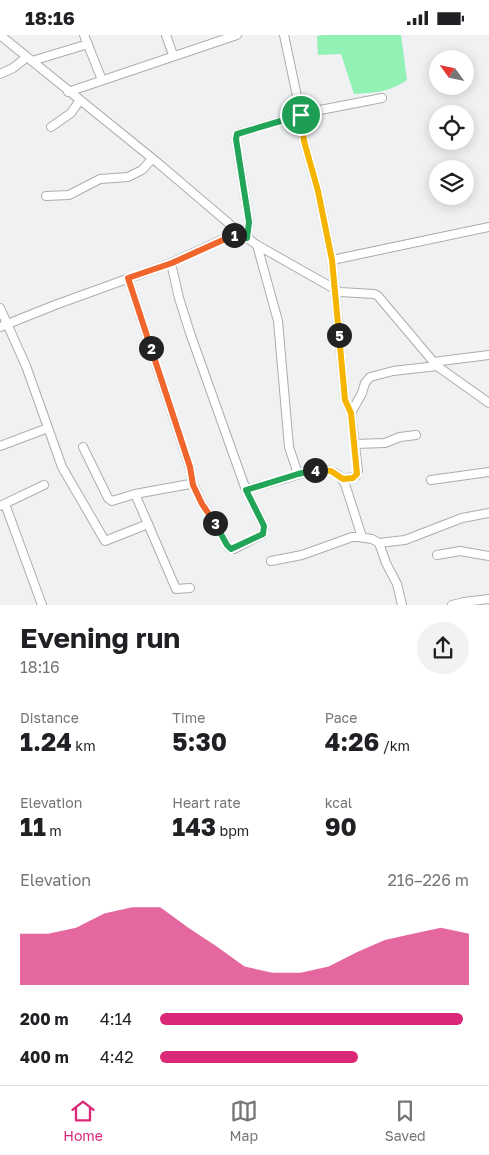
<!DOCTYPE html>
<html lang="en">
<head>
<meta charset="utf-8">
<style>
	:root { --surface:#fff; --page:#f2f2f2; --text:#202124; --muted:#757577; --line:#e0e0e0; --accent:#db2777 }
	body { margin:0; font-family:"Golos Text",sans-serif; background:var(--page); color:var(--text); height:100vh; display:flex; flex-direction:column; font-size:19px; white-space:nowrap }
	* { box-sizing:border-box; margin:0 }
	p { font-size:16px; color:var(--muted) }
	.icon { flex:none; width:28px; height:28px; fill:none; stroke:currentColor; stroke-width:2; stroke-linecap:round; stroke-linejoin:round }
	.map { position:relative; height:570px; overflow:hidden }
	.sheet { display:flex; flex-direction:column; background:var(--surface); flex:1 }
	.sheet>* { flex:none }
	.needle { width:32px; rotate:303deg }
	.controls { position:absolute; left:429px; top:15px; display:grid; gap:10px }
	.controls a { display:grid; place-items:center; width:45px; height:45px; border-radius:50%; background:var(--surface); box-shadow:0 2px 12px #0003; font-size:25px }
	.pin { position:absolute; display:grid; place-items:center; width:42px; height:42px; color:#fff; margin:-21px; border:2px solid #fff; border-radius:50%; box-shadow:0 1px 5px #0007 }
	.km { position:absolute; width:25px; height:25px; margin:-12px; border-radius:50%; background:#222; color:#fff; font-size:14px; line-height:25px; text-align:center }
	.round { display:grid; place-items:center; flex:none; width:52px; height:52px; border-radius:26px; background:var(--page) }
	.headline { display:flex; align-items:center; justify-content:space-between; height:85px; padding:0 20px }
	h1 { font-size:28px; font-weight:700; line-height:38px }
	.figures { display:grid; grid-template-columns:repeat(3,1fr); gap:8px; height:85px; padding:5px 20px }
	.figures div { display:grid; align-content:center }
	.figures b { font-size:25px; font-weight:700 }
	.figures small { font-size:14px; font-weight:400 }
	.figures p { font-size:14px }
	.chart { height:140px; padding:10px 20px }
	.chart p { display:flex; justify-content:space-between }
	.chart svg { width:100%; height:90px; margin-top:5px; fill:var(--accent); opacity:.7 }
	ul { padding:0 20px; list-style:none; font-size:16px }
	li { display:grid; grid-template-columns:80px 60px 1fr; align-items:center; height:38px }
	li i { height:12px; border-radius:6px; background:var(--accent) }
	.status { display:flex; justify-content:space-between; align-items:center; height:35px; padding:0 25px; background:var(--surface); direction:ltr }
	.status svg { height:14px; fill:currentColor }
	.menu { display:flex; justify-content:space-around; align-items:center; height:70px; border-top:1px solid var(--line); background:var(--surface); font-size:14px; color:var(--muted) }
	.menu a { display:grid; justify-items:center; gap:2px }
	.menu .selected { color:var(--accent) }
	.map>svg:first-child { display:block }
</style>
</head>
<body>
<div class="status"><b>18:16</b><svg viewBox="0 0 49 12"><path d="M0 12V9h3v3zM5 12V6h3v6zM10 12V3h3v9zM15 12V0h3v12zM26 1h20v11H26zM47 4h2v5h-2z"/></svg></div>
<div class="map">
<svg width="489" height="570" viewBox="0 0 489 570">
	<rect width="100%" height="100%" fill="#f0f1f3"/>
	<!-- green -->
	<path fill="#92f1b4" d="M 323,0 L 401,0 L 407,45 C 390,57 374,58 354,59 L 341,19 L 318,20 L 317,1 Z"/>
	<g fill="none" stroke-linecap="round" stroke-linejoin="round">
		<!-- street casing -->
		<g stroke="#acadaf" stroke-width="10">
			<g id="street">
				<polyline points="0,0 158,128 239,197 257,210 340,257 374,259 378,261 437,331 489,368"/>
				<polyline points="84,0 102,45"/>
				<polyline points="166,0 173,20"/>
				<polyline points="284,0 301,80 304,106 318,156 332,225 489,192"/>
				<polyline points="32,26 88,9"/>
				<polyline points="0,39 13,33 27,22"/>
				<polyline points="68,57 237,0"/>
				<polyline points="51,92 71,78 80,65"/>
				<polyline points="46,161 69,160 100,144 128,142 142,135 152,124"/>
				<polyline points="247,203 249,187 236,104 237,99 310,77 382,63"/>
				<polyline points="257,210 278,286 289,412 298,439"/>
				<polyline points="332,225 345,365 351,378 358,436 356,441 343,444"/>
				<polyline points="128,243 190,433 193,450"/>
				<polyline points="0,273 26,331 62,432 105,506 148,489 135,459"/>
				<polyline points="0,292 55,270 171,228 239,197"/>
				<polyline points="433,327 489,320"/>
				<polyline points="351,378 362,358 365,348 370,342 393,336 437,331"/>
				<polyline points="355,409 385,408 400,402 416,400"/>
				<polyline points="0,411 48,393"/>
				<polyline points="83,412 108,463 112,466 135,459 190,449 195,453 202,469 212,483 229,513 234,514 263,499 264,491 246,455 190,298 179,263 171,228"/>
				<polyline points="431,445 489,437"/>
				<path d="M 246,455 C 257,451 269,448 280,445 C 300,440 333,423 345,449 L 362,502"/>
				<polyline points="5,469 42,570"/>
				<polyline points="0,471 44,450"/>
				<polyline points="148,489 176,554 190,553"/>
				<polyline points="379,508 405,505 462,483 489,478"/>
				<polyline points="437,520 460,516 489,521"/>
				<polyline points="271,526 302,520 352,502 358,502 372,504 379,508 386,528 397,549 402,570"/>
				<polyline points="452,570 464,567 489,564"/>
			</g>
		</g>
		<!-- street -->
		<use href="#street" stroke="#fff" stroke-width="8"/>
	</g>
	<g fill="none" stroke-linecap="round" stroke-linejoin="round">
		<!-- split-1 casing -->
		<g stroke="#fff" stroke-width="10">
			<polyline id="split-1" points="234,200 239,197 247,203 249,187 236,104 237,99 301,80"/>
		</g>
		<!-- split-2 casing -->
		<g stroke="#fff" stroke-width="10">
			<polyline id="split-2" points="151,313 128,243 172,228 234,200"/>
		</g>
		<!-- split-3 casing -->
		<g stroke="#fff" stroke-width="10">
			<polyline id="split-3" points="151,313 190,432 193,450 202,469 215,488"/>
		</g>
		<!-- split-4 casing -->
		<g stroke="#fff" stroke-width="10">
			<polyline id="split-4" points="215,488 227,510 231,514 263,499 264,491 246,455 298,439 315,435"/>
		</g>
		<!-- split-5 casing -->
		<g stroke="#fff" stroke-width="10">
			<polyline id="split-5" points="315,435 331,436 343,444 353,443 357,439 351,378 345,365 339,300"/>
		</g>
		<!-- split-6 casing -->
		<g stroke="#fff" stroke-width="10">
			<polyline id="split-6" points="301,80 304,106 318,156 332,225 339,300"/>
		</g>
		<!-- split-1 -->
		<use href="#split-1" stroke="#22a559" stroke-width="6"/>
		<!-- split-2 -->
		<use href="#split-2" stroke="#f0652b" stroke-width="6"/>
		<!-- split-3 -->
		<use href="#split-3" stroke="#f0652b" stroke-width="6"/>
		<!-- split-4 -->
		<use href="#split-4" stroke="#22a559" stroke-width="6"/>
		<!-- split-5 -->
		<use href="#split-5" stroke="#f5b400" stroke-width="6"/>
		<!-- split-6 -->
		<use href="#split-6" stroke="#f5b400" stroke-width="6"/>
	</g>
</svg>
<div class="controls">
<a><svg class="needle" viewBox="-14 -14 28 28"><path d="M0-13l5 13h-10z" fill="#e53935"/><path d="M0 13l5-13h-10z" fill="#757577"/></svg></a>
<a><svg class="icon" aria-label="locate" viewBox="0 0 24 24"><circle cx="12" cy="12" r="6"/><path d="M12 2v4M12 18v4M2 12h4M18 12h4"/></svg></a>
<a><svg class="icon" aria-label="layers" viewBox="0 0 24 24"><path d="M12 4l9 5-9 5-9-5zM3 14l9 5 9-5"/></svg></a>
</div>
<div class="pin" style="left:301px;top:80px;background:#1e9e55"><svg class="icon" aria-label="arrive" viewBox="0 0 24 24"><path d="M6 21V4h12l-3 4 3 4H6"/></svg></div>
<b class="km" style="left:234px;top:200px">1</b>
<b class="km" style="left:151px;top:313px">2</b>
<b class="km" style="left:215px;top:488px">3</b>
<b class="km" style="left:315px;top:435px">4</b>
<b class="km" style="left:339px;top:300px">5</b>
</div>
<section class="sheet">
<div class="headline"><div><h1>Evening run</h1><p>18:16</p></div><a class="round"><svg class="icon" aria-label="share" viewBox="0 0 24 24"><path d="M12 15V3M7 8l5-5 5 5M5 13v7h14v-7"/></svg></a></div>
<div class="figures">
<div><p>Distance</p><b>1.24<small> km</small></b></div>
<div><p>Time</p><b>5:30</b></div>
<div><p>Pace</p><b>4:26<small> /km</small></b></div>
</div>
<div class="figures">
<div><p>Elevation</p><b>11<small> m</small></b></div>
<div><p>Heart rate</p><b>143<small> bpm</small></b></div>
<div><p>kcal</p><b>90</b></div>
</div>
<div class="chart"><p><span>Elevation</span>216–226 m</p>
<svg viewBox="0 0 160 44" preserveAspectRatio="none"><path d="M0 44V19L10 19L20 16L30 9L40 6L50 6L60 16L70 25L80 35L90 38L100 38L110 35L120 28L130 22L140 19L150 16L160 19V44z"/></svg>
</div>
<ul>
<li><b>200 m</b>4:14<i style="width:98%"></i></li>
<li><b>400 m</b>4:42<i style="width:64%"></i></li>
</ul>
</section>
<nav class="menu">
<a class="selected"><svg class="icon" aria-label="home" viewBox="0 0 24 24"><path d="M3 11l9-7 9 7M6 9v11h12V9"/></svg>Home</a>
<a><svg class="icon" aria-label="map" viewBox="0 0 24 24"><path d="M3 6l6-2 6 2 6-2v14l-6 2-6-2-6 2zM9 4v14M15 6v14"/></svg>Map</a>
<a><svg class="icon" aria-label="saved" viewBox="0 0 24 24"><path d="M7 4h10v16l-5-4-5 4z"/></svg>Saved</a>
</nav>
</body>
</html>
